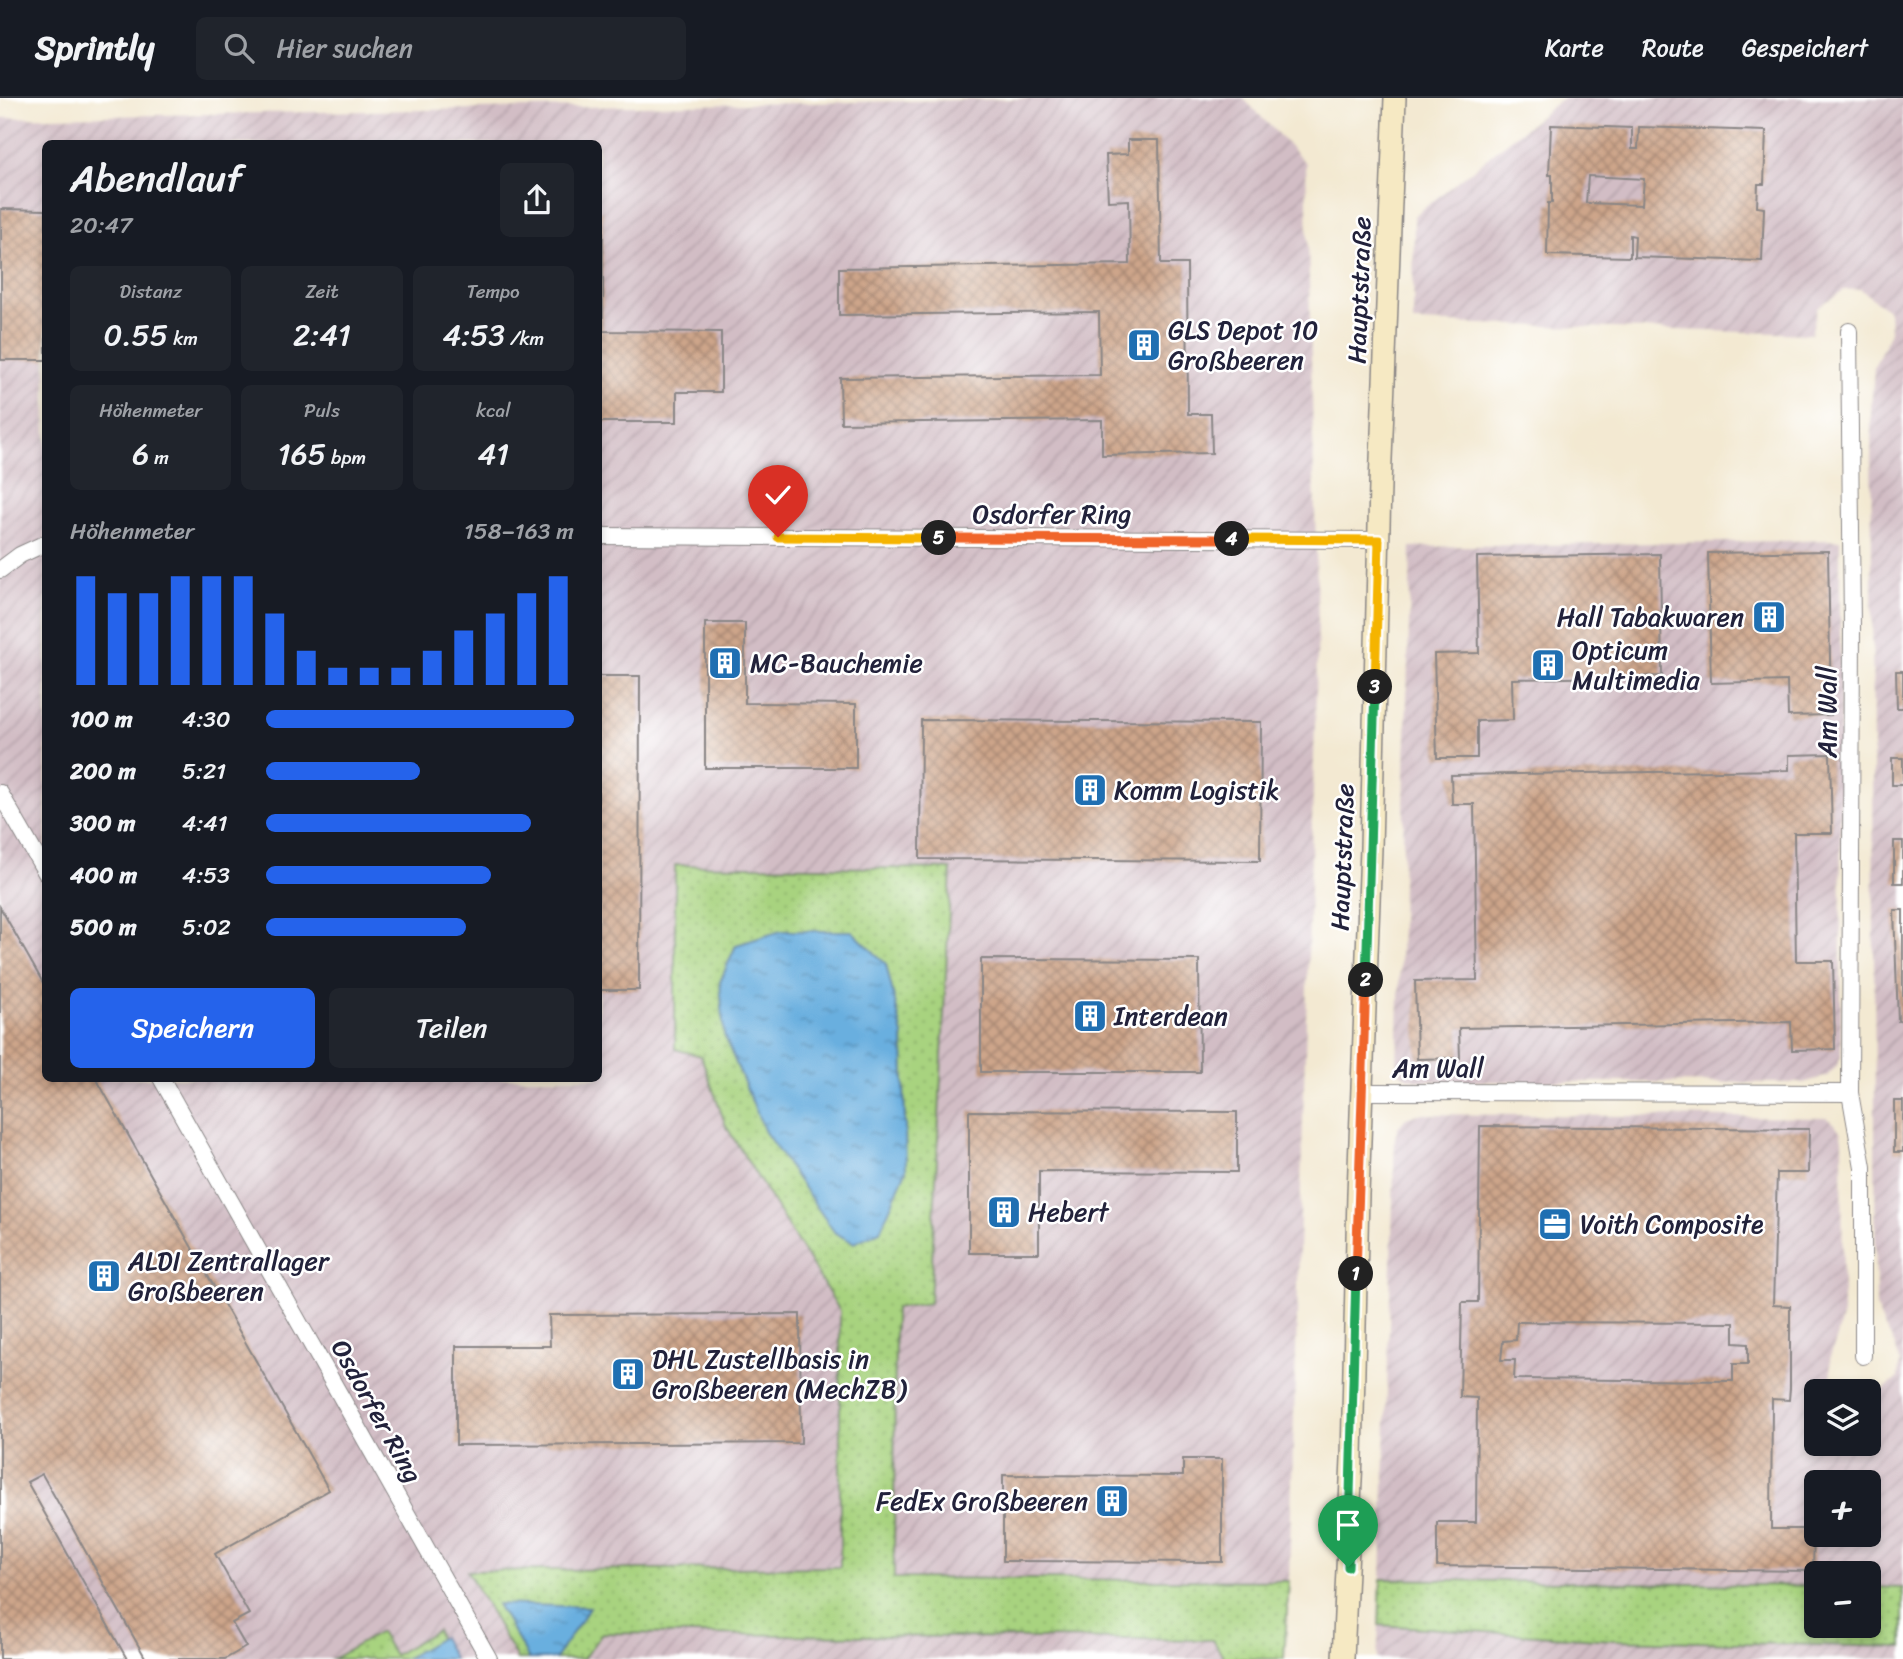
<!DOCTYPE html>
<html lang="de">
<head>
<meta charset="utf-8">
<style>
	:root { --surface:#171b24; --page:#20242c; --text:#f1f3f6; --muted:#9ea1a6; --line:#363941; --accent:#2563eb }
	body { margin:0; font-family:Sriracha,sans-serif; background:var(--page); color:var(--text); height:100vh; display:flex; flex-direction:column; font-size:26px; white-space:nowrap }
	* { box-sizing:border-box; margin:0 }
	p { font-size:23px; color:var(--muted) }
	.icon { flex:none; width:38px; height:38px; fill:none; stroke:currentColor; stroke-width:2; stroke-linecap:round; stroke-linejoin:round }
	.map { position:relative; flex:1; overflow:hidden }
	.details { position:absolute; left:42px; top:42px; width:560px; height:942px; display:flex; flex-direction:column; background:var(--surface); border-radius:10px; box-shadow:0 4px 10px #0003 }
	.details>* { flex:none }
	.tools { position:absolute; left:1804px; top:1281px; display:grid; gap:14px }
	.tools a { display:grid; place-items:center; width:77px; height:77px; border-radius:10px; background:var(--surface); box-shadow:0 4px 10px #0003; font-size:35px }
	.pin { position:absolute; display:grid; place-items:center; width:60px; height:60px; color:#fff; margin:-72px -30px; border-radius:50% 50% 50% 0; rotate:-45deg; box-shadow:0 0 7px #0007 }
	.pin .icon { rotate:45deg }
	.km { position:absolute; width:35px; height:35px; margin:-18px; border-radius:50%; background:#222; color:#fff; font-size:19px; line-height:35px; text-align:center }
	.round { display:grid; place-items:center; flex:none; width:74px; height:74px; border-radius:10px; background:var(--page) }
	.summary { display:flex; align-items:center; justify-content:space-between; height:119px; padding:0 28px }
	h1 { font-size:38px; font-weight:600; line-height:52px }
	.figures { display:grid; grid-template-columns:repeat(3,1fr); gap:10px; height:119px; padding:7px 28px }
	.figures div { display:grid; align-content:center; border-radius:10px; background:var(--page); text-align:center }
	.figures b { font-size:30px; font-weight:600 }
	.figures small { font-size:19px; font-weight:400 }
	.figures p { font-size:19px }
	.chart { height:196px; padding:14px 28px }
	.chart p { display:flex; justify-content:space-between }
	.chart svg { width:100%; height:126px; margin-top:7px; stroke:var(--accent); stroke-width:6 }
	.cta { display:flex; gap:14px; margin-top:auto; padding:14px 28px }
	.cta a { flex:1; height:80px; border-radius:10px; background:var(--accent); color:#fff; font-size:28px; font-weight:600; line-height:80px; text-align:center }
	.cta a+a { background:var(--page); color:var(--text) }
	ul { padding:0 28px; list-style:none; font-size:23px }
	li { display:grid; grid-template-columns:112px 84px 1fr; align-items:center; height:52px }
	li i { height:18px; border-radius:9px; background:var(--accent) }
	header { display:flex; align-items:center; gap:42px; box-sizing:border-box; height:98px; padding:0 35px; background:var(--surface); border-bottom:2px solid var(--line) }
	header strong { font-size:33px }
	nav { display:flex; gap:38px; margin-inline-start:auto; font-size:24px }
	.search { width:490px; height:63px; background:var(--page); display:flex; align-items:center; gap:18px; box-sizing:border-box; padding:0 24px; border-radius:10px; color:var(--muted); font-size:26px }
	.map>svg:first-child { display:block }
</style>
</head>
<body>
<header>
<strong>Sprintly</strong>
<div class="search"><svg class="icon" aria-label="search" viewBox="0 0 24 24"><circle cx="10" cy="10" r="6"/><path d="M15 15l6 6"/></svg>Hier suchen</div>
<nav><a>Karte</a><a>Route</a><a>Gespeichert</a></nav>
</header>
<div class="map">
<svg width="1903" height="1561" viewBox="0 0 1903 1561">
	<defs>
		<pattern id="industrial-furrows" width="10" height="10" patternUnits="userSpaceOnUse" patternTransform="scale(1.75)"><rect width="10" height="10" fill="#d2bdc5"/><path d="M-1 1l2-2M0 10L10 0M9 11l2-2" fill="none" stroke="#b4a2aa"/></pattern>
		<pattern id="grass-dots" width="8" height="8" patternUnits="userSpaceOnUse" patternTransform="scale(1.75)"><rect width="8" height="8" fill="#a8d37f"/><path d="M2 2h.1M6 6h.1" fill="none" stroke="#90b56f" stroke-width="1.8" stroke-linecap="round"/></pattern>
		<pattern id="water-ripples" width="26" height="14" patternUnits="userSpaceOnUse" patternTransform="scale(1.75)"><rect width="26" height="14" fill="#69afdf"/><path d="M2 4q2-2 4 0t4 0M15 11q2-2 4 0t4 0" fill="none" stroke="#568eb6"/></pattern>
		<pattern id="building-cross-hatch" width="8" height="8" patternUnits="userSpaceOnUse" patternTransform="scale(1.75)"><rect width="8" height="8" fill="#cda58a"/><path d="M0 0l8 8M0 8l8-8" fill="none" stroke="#a68672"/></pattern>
	</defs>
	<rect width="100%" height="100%" fill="#fff"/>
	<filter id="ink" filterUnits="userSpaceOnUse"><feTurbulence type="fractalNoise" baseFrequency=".0143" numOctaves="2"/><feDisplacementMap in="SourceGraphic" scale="14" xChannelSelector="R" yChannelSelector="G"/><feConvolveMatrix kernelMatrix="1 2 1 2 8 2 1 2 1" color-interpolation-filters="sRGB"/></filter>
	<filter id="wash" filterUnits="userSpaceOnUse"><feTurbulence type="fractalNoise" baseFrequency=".00686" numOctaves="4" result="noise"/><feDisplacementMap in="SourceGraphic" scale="28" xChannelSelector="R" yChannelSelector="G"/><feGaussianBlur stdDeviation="1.57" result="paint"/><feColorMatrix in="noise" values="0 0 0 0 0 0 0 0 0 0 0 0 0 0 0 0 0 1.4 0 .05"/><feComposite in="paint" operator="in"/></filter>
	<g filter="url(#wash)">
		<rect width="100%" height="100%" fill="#f3e9d2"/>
		<!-- industrial -->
		<g fill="url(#industrial-furrows)" fill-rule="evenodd">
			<path d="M 1060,0 L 1243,0 L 1306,65 L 1318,528 L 1289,1483 L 1284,1561 L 0,1561 L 0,20 ZM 46,46 L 598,46 L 598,980 L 46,980 Z"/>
			<path d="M 1563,0 L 1903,0 L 1903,1490 L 1869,1489 L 1869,1475 L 1816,1475 L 1816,1488 L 1381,1481 L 1395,1040 L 1398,1029 L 1406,1020 L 1418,1016 L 1826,1020 L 1834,1025 L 1840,1033 L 1842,1042 L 1843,1215 L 1837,1239 L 1830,1259 L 1831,1277 L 1844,1293 L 1816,1293 L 1816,1346 L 1869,1346 L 1869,1297 L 1878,1296 L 1898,1280 L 1899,1271 L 1900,1265 L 1895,1247 L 1885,1230 L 1876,1210 L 1871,311 L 1874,269 L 1890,234 L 1889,213 L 1860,191 L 1844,192 L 1818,209 L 1811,236 L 1413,224 L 1414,118 ZM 1816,1384 L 1869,1384 L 1869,1437 L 1816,1437 Z"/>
			<polygon points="1840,442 1841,959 1836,969 1827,978 1803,985 1420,983 1406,979 1397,973 1411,449"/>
			<polygon points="1379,1527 1613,1542 1903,1549 1903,1561 1377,1561"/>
		</g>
		<!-- grass -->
		<g fill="url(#grass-dots)" stroke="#657a5d" stroke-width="2">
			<polygon points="675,767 951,771 930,1205 895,1210 894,1480 1289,1483 1284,1561 1225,1561 1213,1542 602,1535 583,1561 517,1561 467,1473 840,1469 840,1213 726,1028 701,958 675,951"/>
			<polygon points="1381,1481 1816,1488 1816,1528 1869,1528 1869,1489 1903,1490 1903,1549 1613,1542 1379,1527"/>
			<polygon points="437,1532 439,1541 405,1561 333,1561 380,1534 394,1557"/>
		</g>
		<!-- water -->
		<g fill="url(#water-ripples)" stroke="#46688d" stroke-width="2">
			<polygon points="781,833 852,833 886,866 903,937 906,1073 880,1133 854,1145 835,1135 765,1034 724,937 720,884 736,847"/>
			<polygon points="497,1506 590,1509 555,1561 529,1561"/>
			<polygon points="442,1539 454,1561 405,1561 439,1541"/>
		</g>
		<g id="blocks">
			<!-- building -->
			<g fill="url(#building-cross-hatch)" fill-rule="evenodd">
				<path d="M 1551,27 L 1632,30 L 1632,51 L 1638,51 L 1639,29 L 1766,33 L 1764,86 L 1758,86 L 1757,109 L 1764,110 L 1762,163 L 1634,159 L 1635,138 L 1630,137 L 1630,159 L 1547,157 L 1548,105 L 1552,105 L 1552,77 L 1549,77 ZM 1588,78 L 1644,81 L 1642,107 L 1586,105 Z"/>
				<polygon points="1128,42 1159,42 1161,166 1187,166 1188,316 1211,316 1212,355 1102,357 1102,322 841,325 840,280 1100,277 1099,214 839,217 839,170 1130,166 1129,102 1108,103 1106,57 1128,56"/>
				<polygon points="1,111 46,112 46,262 1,262"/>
				<polygon points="598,113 603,113 603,233 721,234 721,294 677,294 677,324 598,324"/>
				<polygon points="1828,453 1831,617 1788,618 1787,583 1711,585 1708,455"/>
				<polygon points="1660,456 1662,578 1512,581 1513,622 1477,623 1477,660 1437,660 1434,556 1479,555 1477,459"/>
				<polygon points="705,525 745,525 745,605 856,606 856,670 705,670"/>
				<polygon points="1896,573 1903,573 1903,610 1897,610"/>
				<polygon points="598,578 640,578 639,892 598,892"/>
				<polygon points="921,622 1261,624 1260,763 920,761"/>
				<polygon points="1830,656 1832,735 1794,735 1796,863 1833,863 1835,951 1792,952 1791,924 1459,930 1460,960 1417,961 1415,883 1477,882 1474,706 1452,706 1451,677 1789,672 1789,657"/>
				<rect x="1892" y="660" width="11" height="27"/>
				<rect x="1894" y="743" width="9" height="42"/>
				<polygon points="0,809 46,890 46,980 96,980 329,1392 215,1456 249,1516 232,1525 246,1549 225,1561 146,1561 42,1376 27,1384 127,1561 0,1561"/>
				<polygon points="1894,812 1903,812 1903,923 1898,923"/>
				<polygon points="981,861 1199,862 1200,974 981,974"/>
				<rect x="1894" y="1003" width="9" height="51"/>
				<polygon points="969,1013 1237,1014 1237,1074 1039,1073 1039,1155 969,1155"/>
				<path d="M 1480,1028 L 1809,1031 L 1808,1075 L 1777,1075 L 1773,1207 L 1790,1208 L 1790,1290 L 1789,1302 L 1772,1301 L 1771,1431 L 1814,1431 L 1813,1473 L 1437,1468 L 1437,1424 L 1476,1424 L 1477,1300 L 1460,1299 L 1462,1204 L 1478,1204 ZM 1517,1224 L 1734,1225 L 1734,1245 L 1748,1246 L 1748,1266 L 1733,1266 L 1733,1283 L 1514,1281 L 1515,1262 L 1501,1262 L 1503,1243 L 1516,1242 Z"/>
				<polygon points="800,1216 801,1345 456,1347 456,1248 550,1248 549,1217"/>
				<polygon points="1183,1361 1222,1361 1222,1464 1003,1463 1003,1377 1183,1378"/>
			</g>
		</g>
	</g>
	<g filter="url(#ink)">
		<use href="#blocks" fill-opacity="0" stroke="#8a8686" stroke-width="2"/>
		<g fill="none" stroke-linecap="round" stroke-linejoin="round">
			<!-- street casing -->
			<g stroke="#8a8686" stroke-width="18">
				<g id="street">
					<polyline points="1849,233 1852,529 1850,995 1863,1069 1863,1258"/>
					<polyline points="598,438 1379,442"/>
					<polyline points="0,472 20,457 46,445"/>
					<polyline points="0,695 46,775"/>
					<polyline points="161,980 489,1561"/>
					<polyline points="1362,994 1850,995"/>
				</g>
			</g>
			<!-- secondary casing -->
			<g stroke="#8a8686" stroke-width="24">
				<polyline id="secondary" points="1343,1561 1352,1360 1358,1096 1371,750 1380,387 1395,0"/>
			</g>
			<!-- street -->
			<use href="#street" stroke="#fff" stroke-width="16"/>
			<!-- secondary -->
			<use href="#secondary" stroke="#f6e9c3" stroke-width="21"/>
		</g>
	</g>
	<g fill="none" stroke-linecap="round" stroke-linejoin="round" filter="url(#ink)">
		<!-- split-1 casing -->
		<g stroke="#fff" stroke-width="14">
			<polyline id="split-1" points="1348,1469 1356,1176"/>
		</g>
		<!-- split-2 casing -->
		<g stroke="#fff" stroke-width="14">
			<polyline id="split-2" points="1356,1176 1366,882"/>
		</g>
		<!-- split-3 casing -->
		<g stroke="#fff" stroke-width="14">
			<polyline id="split-3" points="1366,882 1375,589"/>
		</g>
		<!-- split-4 casing -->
		<g stroke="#fff" stroke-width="14">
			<polyline id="split-4" points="1232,441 1379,442 1375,589"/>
		</g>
		<!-- split-5 casing -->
		<g stroke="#fff" stroke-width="14">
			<polyline id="split-5" points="939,440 1232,441"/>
		</g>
		<!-- split-6 casing -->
		<g stroke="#fff" stroke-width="14">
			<polyline id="split-6" points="778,439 939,440"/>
		</g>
		<!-- split-1 -->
		<use href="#split-1" stroke="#22a559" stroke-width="9"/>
		<!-- split-2 -->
		<use href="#split-2" stroke="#f0652b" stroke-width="9"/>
		<!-- split-3 -->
		<use href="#split-3" stroke="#22a559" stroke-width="9"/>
		<!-- split-4 -->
		<use href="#split-4" stroke="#f5b400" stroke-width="9"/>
		<!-- split-5 -->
		<use href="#split-5" stroke="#f0652b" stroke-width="9"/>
		<!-- split-6 -->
		<use href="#split-6" stroke="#f5b400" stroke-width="9"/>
	</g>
	<!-- icons -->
	<defs>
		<g id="building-square" transform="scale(1.75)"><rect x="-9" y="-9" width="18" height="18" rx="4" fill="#1f6fb2" stroke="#fff"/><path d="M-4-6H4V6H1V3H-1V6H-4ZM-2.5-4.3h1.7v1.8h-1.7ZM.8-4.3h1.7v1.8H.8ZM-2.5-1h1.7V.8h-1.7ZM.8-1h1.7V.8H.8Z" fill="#fff"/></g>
		<g id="office-square" transform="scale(1.75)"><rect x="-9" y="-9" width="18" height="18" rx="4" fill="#1f6fb2" stroke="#fff"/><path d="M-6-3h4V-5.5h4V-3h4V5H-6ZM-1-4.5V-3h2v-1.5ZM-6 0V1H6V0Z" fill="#fff"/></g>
	</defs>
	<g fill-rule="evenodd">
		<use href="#building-square" x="1144" y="247"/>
		<use href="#building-square" x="1769" y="519"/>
		<use href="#building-square" x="725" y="565"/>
		<use href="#building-square" x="1548" y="567"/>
		<use href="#building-square" x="1090" y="692"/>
		<use href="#building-square" x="1090" y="918"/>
		<use href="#building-square" x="1004" y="1114"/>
		<use href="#office-square" x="1555" y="1126"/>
		<use href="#building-square" x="104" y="1178"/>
		<use href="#building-square" x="628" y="1276"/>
		<use href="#building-square" x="1112" y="1403"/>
	</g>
	<g text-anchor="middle" stroke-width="5" stroke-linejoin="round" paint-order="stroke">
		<!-- street labels -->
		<g font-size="26" fill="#22223b" stroke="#fff">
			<text transform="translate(1359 192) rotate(-88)" y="9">Hauptstraße</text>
			<text x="1052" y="425">Osdorfer Ring</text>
			<text transform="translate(1827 614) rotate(-90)" y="9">Am Wall</text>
			<text transform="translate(1342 759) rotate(-88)" y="9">Hauptstraße</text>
			<text x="1438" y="979">Am Wall</text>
			<text transform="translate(377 1313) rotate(61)" y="9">Osdorfer Ring</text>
		</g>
		<!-- poi labels -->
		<g font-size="26" fill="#22223b" stroke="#fff" text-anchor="start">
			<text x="1168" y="241">GLS Depot 10<tspan x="1168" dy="30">Großbeeren</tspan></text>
			<text x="1744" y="528" text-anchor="end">Hall Tabakwaren</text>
			<text x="1572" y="561">Opticum<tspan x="1572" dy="30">Multimedia</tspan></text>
			<text x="750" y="574">MC-Bauchemie</text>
			<text x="1114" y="701">Komm Logistik</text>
			<text x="1114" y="927">Interdean</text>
			<text x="1028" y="1123">Hebert</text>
			<text x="1580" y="1135">Voith Composite</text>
			<text x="128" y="1172">ALDI Zentrallager<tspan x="128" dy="30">Großbeeren</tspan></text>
			<text x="652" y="1270">DHL Zustellbasis in<tspan x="652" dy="30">Großbeeren (MechZB)</tspan></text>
			<text x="1088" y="1412" text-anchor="end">FedEx Großbeeren</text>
		</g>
	</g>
</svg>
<div class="tools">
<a><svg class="icon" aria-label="layers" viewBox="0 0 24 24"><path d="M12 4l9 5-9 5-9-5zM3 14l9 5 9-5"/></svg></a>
<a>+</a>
<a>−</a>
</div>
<div class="pin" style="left:1348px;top:1469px;background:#1e9e55"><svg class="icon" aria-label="arrive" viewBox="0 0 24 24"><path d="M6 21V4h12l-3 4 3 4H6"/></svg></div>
<div class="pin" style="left:778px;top:439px;background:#d93025"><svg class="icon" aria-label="check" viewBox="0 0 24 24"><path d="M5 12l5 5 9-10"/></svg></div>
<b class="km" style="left:1356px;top:1176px">1</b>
<b class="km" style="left:1366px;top:882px">2</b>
<b class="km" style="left:1375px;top:589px">3</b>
<b class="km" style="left:1232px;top:441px">4</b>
<b class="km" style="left:939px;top:440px">5</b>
<section class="details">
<div class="summary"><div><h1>Abendlauf</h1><p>20:47</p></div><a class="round"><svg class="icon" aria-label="share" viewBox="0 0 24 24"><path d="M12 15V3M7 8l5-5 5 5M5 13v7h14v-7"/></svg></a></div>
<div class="figures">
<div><p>Distanz</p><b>0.55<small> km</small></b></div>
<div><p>Zeit</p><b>2:41</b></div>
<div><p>Tempo</p><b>4:53<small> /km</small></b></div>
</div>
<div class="figures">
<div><p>Höhenmeter</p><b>6<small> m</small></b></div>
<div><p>Puls</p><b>165<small> bpm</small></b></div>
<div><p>kcal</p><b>41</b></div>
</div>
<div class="chart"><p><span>Höhenmeter</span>158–163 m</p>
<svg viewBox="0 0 160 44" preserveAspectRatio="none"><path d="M5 44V6M15 44V12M25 44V12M35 44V6M45 44V6M55 44V6M65 44V19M75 44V32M85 44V38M95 44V38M105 44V38M115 44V32M125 44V25M135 44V19M145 44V12M155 44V6"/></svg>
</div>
<ul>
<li><b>100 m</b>4:30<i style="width:100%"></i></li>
<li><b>200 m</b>5:21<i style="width:50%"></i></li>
<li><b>300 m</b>4:41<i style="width:86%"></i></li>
<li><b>400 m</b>4:53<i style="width:73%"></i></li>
<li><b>500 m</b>5:02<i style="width:65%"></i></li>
</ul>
<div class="cta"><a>Speichern</a><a>Teilen</a></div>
</section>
</div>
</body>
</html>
